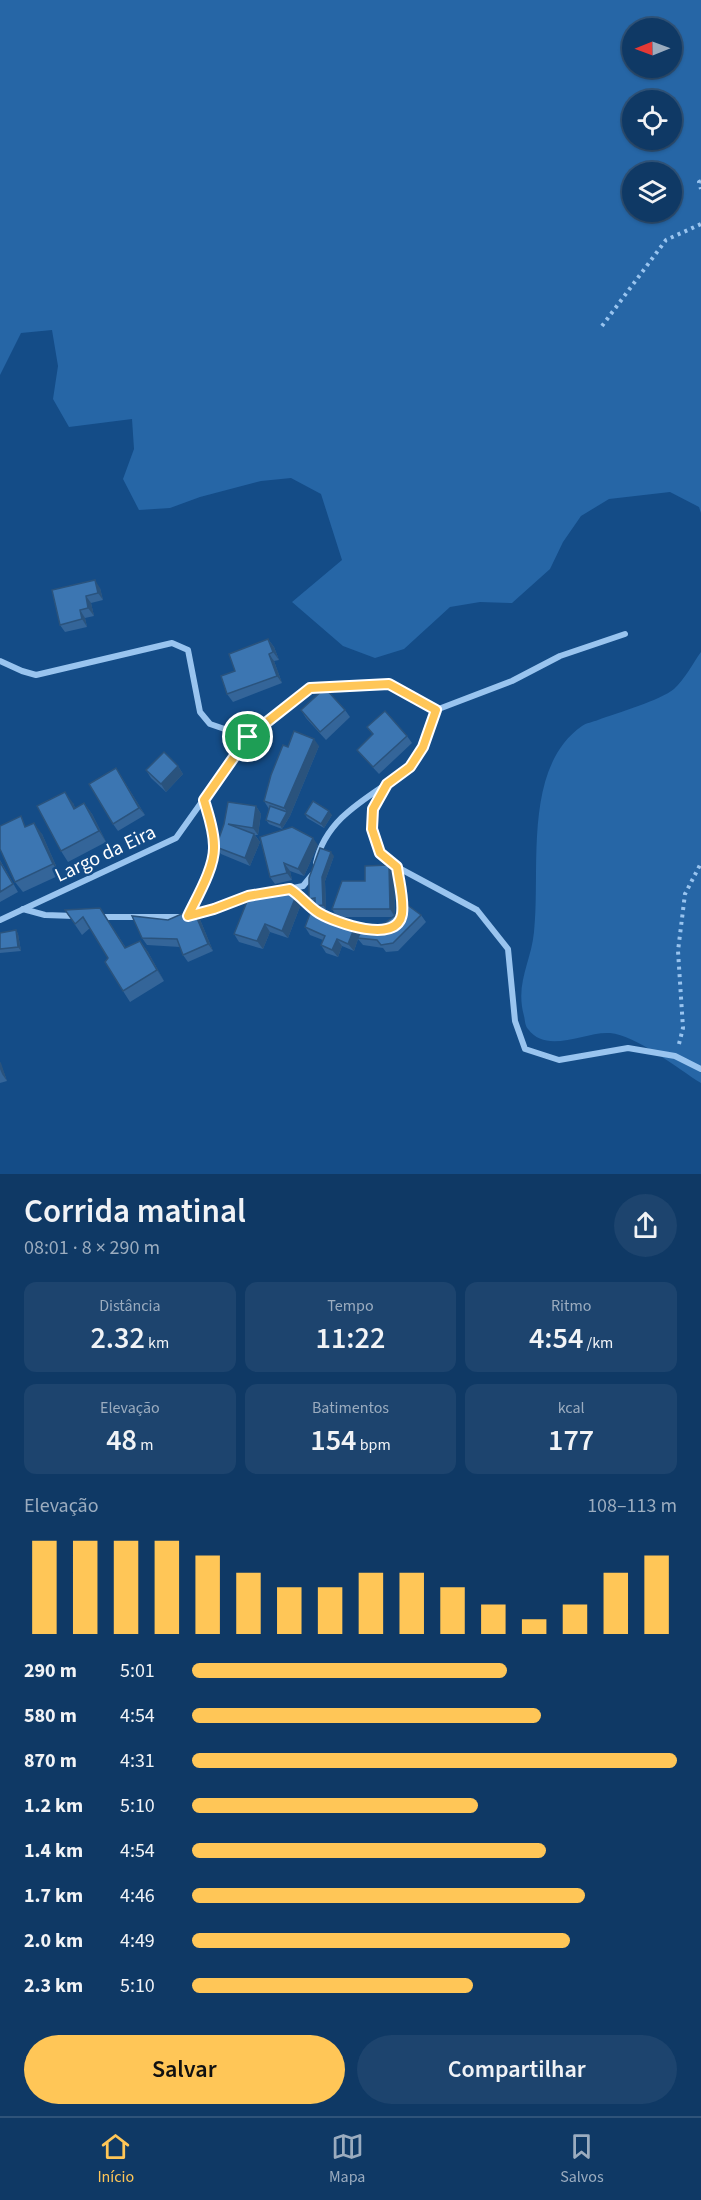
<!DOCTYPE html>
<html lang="pt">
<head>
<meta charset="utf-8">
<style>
	:root { --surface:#0f3965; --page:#1d446e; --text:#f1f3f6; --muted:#9bacbf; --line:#2f5379; --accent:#ffc657 }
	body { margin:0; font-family:"Source Sans 3",sans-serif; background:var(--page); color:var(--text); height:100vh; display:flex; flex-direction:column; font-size:22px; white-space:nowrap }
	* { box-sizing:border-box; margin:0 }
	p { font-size:20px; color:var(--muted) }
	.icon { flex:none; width:33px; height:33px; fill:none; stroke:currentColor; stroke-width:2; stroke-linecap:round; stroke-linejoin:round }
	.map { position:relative; height:1174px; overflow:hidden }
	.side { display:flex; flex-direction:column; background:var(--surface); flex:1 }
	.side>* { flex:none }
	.needle { width:39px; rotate:269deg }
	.fabs { position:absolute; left:622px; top:18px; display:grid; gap:12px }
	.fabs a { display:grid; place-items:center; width:60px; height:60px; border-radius:50%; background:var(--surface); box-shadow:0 2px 4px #0004,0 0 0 2px var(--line); font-size:30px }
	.pin { position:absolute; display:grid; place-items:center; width:51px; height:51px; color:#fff; margin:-26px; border:3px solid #fff; border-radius:50%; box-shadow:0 2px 6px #0007 }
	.round { display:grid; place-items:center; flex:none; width:63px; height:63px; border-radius:32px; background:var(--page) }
	.headline { display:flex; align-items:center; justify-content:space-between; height:102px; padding:0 24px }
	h1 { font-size:33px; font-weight:600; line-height:45px }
	.metrics { display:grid; grid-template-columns:repeat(3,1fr); gap:9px; height:102px; padding:6px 24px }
	.metrics div { display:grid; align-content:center; border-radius:12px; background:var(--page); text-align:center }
	.metrics b { font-size:30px; font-weight:600 }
	.metrics small { font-size:16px; font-weight:400 }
	.metrics p { font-size:16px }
	.chart { height:168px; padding:12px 24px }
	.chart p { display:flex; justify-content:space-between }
	.chart svg { width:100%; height:108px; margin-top:6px; stroke:var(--accent); stroke-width:6 }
	.cta { display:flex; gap:12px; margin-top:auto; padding:12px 24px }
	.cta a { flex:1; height:69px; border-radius:36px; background:var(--accent); color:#111; font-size:24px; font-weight:600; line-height:69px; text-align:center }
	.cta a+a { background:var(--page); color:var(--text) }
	ul { padding:0 24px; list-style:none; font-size:20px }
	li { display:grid; grid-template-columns:96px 72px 1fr; align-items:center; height:45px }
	li i { height:15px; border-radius:8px; background:var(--accent) }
	.tab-bar { display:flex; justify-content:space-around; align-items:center; height:84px; border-top:2px solid var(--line); background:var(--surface); font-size:16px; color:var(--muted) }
	.tab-bar a { display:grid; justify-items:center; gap:3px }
	.tab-bar .active { color:var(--accent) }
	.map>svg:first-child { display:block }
</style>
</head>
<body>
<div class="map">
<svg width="701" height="1174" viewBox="0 0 701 1174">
	<rect width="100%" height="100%" fill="#144c87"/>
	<!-- green -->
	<g fill="#2666a6" fill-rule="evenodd">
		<path d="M 0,0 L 701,0 L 701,513 L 699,507 L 670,492 L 609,499 L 581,516 L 563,542 L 550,569 L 512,603 L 480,602 L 450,607 L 404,649 L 375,658 L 343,646 L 292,602 L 342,560 L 321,494 L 291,478 L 261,481 L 200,497 L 170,508 L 139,510 L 123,479 L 134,449 L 132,419 L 69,427 L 53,399 L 58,366 L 52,330 L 21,333 L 0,375 ZM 633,28 L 672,28 L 672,68 L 633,68 ZM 633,100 L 672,100 L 672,140 L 633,140 ZM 633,172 L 672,172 L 672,212 L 633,212 Z"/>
		<path d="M 701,652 L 701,1083 C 678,1069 636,1035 610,1033 C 585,1031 547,1055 528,1029 C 525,1026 525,1020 524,1016 C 515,983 531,963 534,932 C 541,870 522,768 582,726 C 586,723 593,722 598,720 C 617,713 661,700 674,689 C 685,679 693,663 701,652 Z"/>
	</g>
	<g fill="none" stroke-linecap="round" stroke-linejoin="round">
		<!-- path -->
		<g stroke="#99c4ef" stroke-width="4" stroke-dasharray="3 4.5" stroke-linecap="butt">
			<polyline points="701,181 699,182 701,189"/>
			<polyline points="602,326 666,240 701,224"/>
			<polyline points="679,1044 683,1028 678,951 685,894 701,863"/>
		</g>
		<!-- street -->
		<g stroke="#99c4ef" stroke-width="6">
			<polyline points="0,661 22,671 36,675 172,643 188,650 200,712 210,724 248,737"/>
			<polyline points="436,710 512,681 560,656 625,634"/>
			<path d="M 316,863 C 324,825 355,805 385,785"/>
			<polyline points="397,867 402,910"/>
			<polyline points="290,889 319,913 368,930"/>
			<polyline points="274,892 303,886 312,875"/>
			<polyline points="23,909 45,915 75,916"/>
			<polyline points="190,915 255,895"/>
			<path d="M 188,916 C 197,896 215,867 214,846 C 214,830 208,814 204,800"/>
			<polyline points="101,917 180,917"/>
			<polyline points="0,920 176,838 248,737 310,688 389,684 436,710 423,748 410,767 387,784 373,809 372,829 380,853 397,867 477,910 508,949 515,1021 525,1049 559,1060 628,1048 675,1056 701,1069"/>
		</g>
	</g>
	<!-- wall -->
	<g fill="#346599">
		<polygon points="100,588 103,600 91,603 94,616 85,618 87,627 65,632 60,625 52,590"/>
		<polygon points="268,639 274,647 279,660 274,661 282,683 233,702 227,694 235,671"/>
		<polygon points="301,710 345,710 350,717 326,740 306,718"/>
		<polygon points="367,727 407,736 412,743 379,774 363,757 357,750 373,735"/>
		<polygon points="319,746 290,816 282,829 269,824 266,820 269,809 264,801 288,747"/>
		<polygon points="178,766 183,774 166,792 151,778 146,770"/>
		<polygon points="116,768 145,815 118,831 113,824"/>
		<polygon points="73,803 75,808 84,803 92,814 106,842 68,862 61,851"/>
		<polygon points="256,806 261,814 258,835 255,835 260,842 250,866 221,854 216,847 224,824"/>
		<polygon points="305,814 332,815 324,828 307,818"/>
		<polygon points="28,826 42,834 60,875 23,892 15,882"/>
		<polygon points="260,837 318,845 304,876 290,871 292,880 275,884 270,877"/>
		<polygon points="334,856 325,881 326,909 318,909 315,906 315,902 312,902 309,899"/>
		<polygon points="0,860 18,892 0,902"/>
		<polygon points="394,873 395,916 421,915 426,922 398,951 386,952 383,948 363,945 358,939 354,951 342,946 338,957 326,953 321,945 323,940 310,935 305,927 359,935 379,927 393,917 337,917 332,909 365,881"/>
		<polygon points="296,896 301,904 288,938 270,932 263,949 239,942 234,934"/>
		<polygon points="100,908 126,948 140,941 148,952 164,981 130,1002 123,991 108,958 90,928 82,935 65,910"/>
		<polygon points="193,909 199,917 213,951 188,962 183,955 180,947 147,945 142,938 168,920"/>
		<polygon points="16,930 18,934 21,951 0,953 0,933"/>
		<polygon points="0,1062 7,1081 0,1083"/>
	</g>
	<!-- shaded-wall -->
	<g fill="#2a537d">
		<polygon points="95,580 100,588 103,600 98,593"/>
		<polygon points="86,596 91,603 94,616 88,608"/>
		<polygon points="80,610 85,618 87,627 82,619"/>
		<polygon points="268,639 274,647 279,660 273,652"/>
		<polygon points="269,654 274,661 282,683 277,676"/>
		<polygon points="314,739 319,746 290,816 282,829 280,825 287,812 284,808"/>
		<polygon points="178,766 183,774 166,792 161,784"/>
		<polygon points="116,768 121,776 145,815 139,808"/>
		<polygon points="65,792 73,803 81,820 74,809"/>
		<polygon points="84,803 92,814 106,842 99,831"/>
		<polygon points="256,806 261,814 258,835 253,828"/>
		<polygon points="329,811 332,815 324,828 321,824"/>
		<polygon points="34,823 42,834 60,875 53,864"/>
		<polygon points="254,834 260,842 250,866 245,858"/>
		<polygon points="313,838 318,845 304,876 298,869"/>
		<polygon points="331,852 334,856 325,881 326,909 323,905 322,877"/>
		<polygon points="284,863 290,871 292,880 287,873"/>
		<polygon points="389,865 394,873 395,917 390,909"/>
		<polygon points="296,896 301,904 288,938 282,931"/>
		<polygon points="193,909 199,917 213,951 208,944"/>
		<polygon points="265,924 270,932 263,949 257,941"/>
		<polygon points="354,929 360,936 358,938 358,939 354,951 348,944"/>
		<polygon points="16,930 18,934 21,951 18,947"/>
		<polygon points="337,939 342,946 338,957 332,950"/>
		<polygon points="140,941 148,952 164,981 157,970"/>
		<polygon points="0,1062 1,1063 7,1081 2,1074 0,1069"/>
	</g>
	<!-- building -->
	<g fill="#3c76b2" stroke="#2a537d" stroke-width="1.5">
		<polygon points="95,580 98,593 86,596 88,608 80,610 82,619 60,625 52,590"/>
		<polygon points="268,639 273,652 269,654 277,676 227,694 221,676 235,671 229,654"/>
		<polygon points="325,688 345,710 320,732 301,710"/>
		<polygon points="385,711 407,736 373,767 357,750 373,734 367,727"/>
		<polygon points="294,731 314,739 284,808 264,801 271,775 283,745 288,747"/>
		<polygon points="164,752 178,766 161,784 146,770"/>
		<polygon points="116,768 139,808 113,824 89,784"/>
		<polygon points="65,792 74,809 84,803 99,831 61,851 37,806"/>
		<polygon points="313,801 329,811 321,824 305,814"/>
		<polygon points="228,802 256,806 253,828 228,824 254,834 245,858 216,847 224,824"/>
		<polygon points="270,806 287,812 280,825 266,820"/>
		<polygon points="21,816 25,827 34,823 53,864 15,882 0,849 0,826"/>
		<polygon points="292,827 313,838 298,869 284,863 287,873 270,877 260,837"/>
		<polygon points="320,848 331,852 322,877 323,905 315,906 315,898 309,899 309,878"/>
		<polygon points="0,862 13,884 0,892"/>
		<polygon points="389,865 390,909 332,909 342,881 365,881 365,866"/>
		<polygon points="278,889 296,896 282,931 265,924 257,941 234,934 250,894"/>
		<polygon points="402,901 421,915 393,943 381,945 377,940 358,938 362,928 379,927 397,914"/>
		<polygon points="100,908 125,948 140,941 157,970 123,991 105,962 108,958 83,917 75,924 65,910"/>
		<polygon points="193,909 208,944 183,955 177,939 142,938 132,916 168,920"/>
		<polygon points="311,911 354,929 348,944 337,939 332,950 321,945 325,936 305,927"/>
		<polygon points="16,930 18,947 0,949 0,933"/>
	</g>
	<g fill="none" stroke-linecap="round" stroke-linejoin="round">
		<!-- route casing -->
		<g stroke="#fff" stroke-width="12">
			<path id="route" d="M 389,684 L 436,710 L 423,747 L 410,767 L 387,784 L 373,809 L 372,829 L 380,853 L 397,867 C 399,882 404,899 402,914 C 397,945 336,923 319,913 C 309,907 301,896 290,889 L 248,896 L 214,909 L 188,916 C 197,897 215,867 214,846 C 214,830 208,814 204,800 L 248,737 L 310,688 Z"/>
		</g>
		<!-- route -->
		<use href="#route" stroke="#ffc657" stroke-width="8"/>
	</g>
	<g text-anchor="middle" stroke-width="5" stroke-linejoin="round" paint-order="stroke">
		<!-- street labels -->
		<g font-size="20" fill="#fff" stroke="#144c87">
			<text transform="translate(105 853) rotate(-25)" y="7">Largo da Eira</text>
		</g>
	</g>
</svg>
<div class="fabs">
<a><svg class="needle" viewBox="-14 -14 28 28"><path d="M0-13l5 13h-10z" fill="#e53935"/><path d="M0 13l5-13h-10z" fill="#9bacbf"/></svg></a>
<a><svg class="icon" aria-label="locate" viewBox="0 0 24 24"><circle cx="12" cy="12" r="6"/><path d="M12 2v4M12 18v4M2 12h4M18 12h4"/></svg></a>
<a><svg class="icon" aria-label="layers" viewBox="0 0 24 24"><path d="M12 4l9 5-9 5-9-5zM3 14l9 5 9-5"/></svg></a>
</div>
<div class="pin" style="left:248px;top:737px;background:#1e9e55"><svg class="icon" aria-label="arrive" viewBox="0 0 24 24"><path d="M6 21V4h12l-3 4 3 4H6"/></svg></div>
</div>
<section class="side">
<div class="headline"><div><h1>Corrida matinal</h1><p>08:01 · 8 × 290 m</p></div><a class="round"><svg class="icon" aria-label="share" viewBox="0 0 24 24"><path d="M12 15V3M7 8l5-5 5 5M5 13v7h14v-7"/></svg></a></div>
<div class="metrics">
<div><p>Distância</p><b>2.32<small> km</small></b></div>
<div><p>Tempo</p><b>11:22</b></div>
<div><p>Ritmo</p><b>4:54<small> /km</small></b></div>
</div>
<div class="metrics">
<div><p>Elevação</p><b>48<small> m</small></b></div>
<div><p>Batimentos</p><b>154<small> bpm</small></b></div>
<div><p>kcal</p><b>177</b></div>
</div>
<div class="chart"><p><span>Elevação</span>108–113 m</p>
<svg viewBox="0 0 160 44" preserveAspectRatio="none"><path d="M5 44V6M15 44V6M25 44V6M35 44V6M45 44V12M55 44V19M65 44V25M75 44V25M85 44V19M95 44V19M105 44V25M115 44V32M125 44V38M135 44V32M145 44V19M155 44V12"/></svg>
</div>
<ul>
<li><b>290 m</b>5:01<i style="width:65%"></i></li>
<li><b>580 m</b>4:54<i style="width:72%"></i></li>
<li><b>870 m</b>4:31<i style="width:100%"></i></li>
<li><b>1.2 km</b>5:10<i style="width:59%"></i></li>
<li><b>1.4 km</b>4:54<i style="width:73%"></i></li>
<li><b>1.7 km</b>4:46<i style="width:81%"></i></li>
<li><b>2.0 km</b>4:49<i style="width:78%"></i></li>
<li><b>2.3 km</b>5:10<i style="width:58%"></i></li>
</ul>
<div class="cta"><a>Salvar</a><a>Compartilhar</a></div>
</section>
<nav class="tab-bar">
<a class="active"><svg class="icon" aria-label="home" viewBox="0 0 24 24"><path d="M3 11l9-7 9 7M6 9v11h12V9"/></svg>Início</a>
<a><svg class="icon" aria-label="map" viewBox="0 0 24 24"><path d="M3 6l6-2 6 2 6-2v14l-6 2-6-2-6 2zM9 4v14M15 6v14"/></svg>Mapa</a>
<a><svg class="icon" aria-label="saved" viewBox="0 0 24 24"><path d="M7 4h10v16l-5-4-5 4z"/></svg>Salvos</a>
</nav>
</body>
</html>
